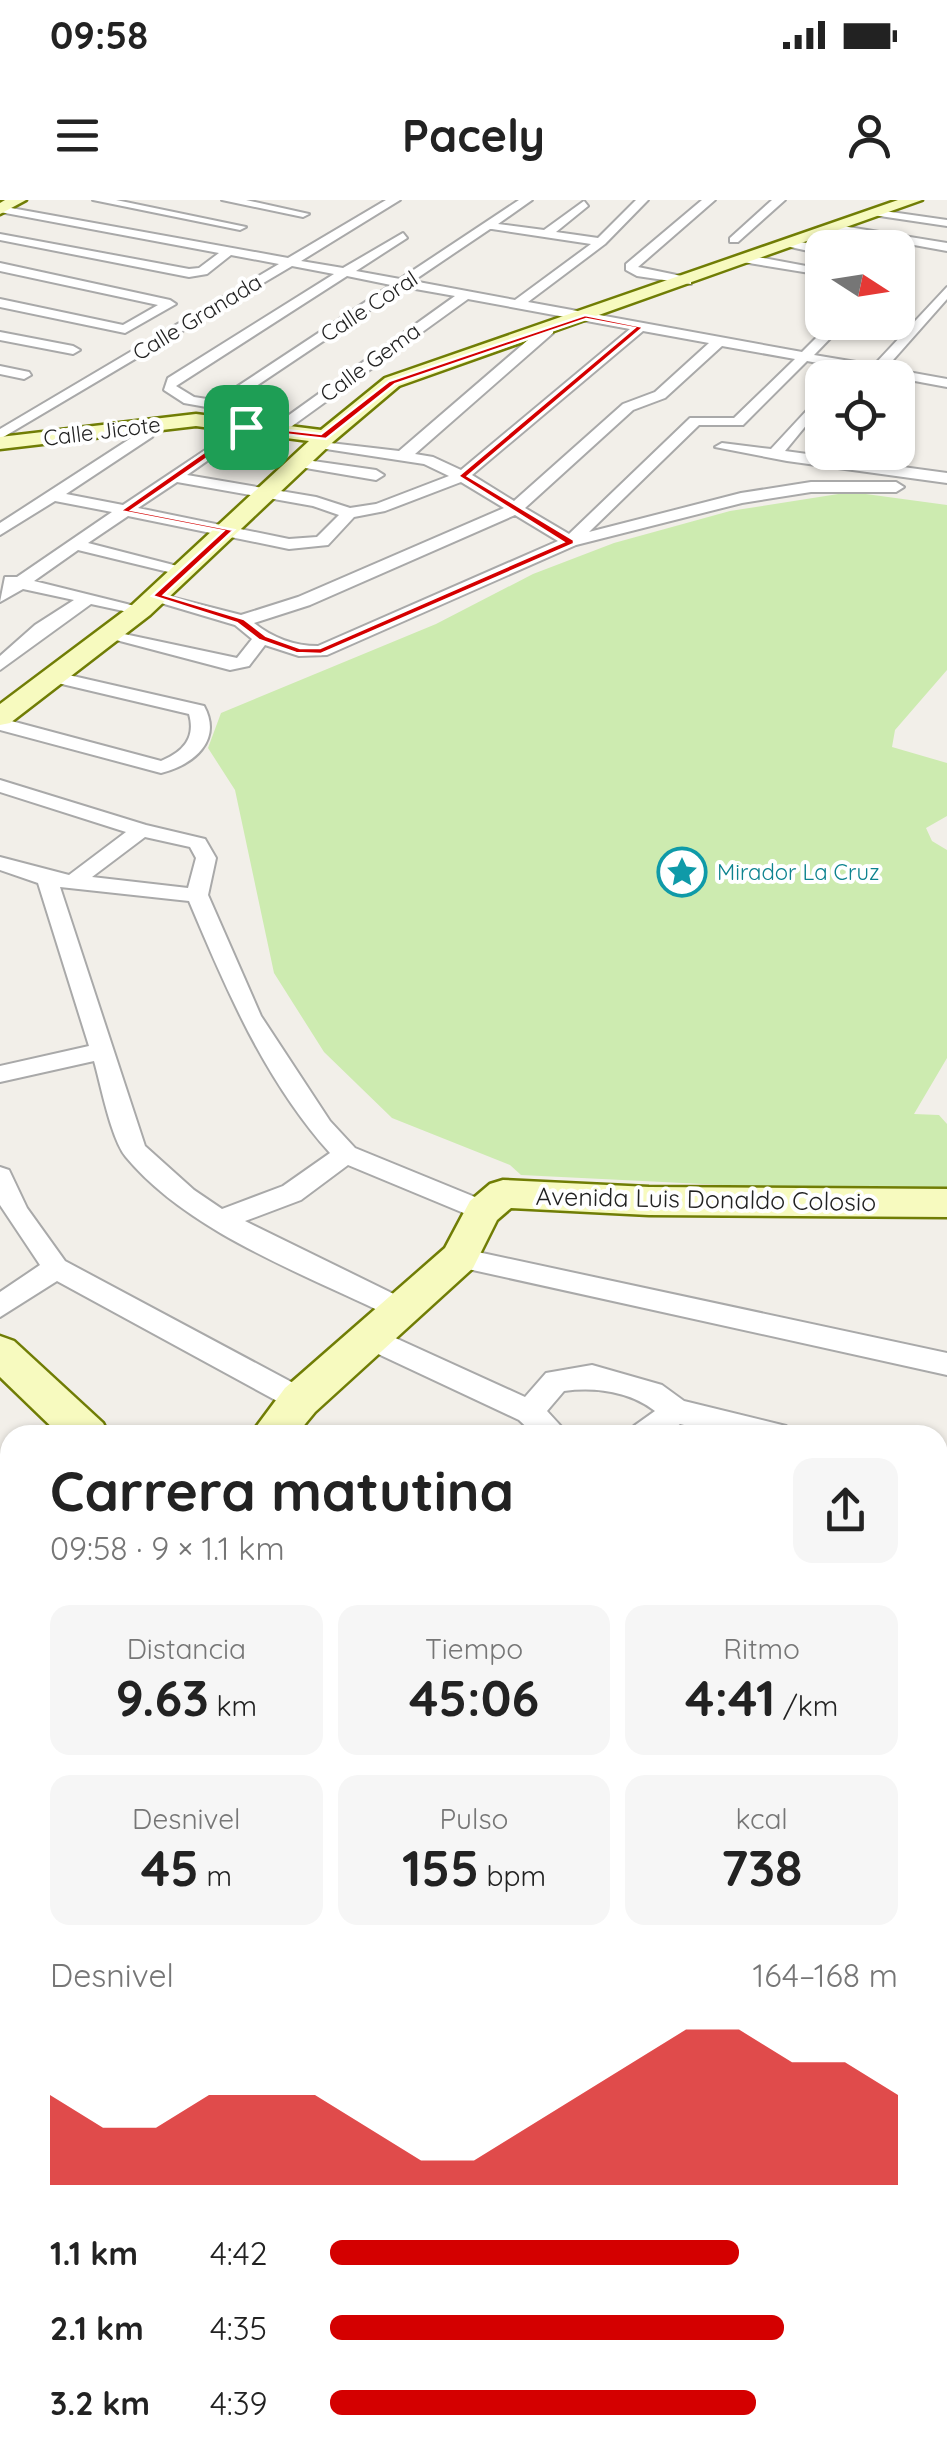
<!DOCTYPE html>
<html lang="es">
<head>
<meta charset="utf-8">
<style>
	:root { --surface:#fff; --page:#f6f6f6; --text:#222; --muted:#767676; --accent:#d40000 }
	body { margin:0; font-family:Quicksand,sans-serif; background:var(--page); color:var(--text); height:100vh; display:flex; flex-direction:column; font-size:38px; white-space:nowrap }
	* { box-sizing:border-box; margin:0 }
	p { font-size:32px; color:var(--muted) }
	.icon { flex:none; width:55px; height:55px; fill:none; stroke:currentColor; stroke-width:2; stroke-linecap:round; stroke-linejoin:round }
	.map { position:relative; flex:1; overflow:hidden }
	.side { position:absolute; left:0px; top:1225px; width:948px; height:1038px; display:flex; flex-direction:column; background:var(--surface); border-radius:30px 30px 0 0; box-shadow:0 2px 8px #0004 }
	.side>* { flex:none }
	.needle { width:65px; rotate:102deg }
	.fabs { position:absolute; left:805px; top:30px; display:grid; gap:20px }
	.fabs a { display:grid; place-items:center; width:110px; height:110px; border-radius:20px; background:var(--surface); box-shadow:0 2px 8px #0004; font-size:50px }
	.pin { position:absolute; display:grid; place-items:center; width:85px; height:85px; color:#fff; margin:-42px; border-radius:20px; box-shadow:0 5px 15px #0006 }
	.round { display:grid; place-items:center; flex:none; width:105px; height:105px; border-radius:20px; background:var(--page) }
	.head { display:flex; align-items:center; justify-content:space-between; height:170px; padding:0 50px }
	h1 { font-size:55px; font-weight:800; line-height:75px }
	.stats { display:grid; grid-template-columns:repeat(3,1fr); gap:15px; height:170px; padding:10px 50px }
	.stats div { display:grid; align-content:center; border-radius:20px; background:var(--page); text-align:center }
	.stats b { font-size:50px; font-weight:800 }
	.stats small { font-size:28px; font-weight:400 }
	.stats p { font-size:28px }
	.chart { height:280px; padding:20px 50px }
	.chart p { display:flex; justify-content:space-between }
	.chart svg { width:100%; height:180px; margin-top:10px; fill:var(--accent); opacity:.7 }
	ul { padding:0 50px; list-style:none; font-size:32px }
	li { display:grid; grid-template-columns:160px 120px 1fr; align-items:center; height:75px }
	li i { height:25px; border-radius:12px; background:var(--accent) }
	.status { display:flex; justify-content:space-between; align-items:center; height:70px; padding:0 50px; background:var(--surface); direction:ltr }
	.status svg { height:28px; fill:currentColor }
	header { display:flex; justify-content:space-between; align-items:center; height:130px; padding:0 50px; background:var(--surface); font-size:45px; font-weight:800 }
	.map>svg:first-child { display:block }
</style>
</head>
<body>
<div class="status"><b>09:58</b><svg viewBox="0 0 49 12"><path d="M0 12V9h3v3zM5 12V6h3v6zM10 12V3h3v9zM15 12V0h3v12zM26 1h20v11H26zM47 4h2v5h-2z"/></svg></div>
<header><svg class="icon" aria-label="menu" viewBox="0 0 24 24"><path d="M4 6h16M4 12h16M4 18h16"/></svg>Pacely<svg class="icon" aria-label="person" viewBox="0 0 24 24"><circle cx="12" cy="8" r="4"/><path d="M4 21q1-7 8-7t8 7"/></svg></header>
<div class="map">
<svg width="947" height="2262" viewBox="0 0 947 2262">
	<rect width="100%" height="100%" fill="#f2efe9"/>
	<!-- grass -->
	<polygon fill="#cdebb0" points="851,292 947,305 947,470 895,530 892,547 947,563 947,616 926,628 932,641 947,650 947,858 914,914 939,915 947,924 947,996 521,975 510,965 392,918 324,852 274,773 235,590 208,548 221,513 436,424 533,374 614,343 730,311"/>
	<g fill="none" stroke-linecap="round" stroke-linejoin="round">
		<!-- street casing -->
		<g stroke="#a9a9a9" stroke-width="4">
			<g id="street">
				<polygon points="93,0 116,0 246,27 240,30"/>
				<polygon points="222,0 246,0 309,14 303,17"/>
				<path d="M 386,0 L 400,0 L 301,61 L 343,68 L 403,33 L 407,38 L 356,71 L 400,79 L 519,0 L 532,0 L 498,24 L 544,30 L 584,1 L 588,6 L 556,32 L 598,38 L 636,0 L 648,0 L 605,44 L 528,102 L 802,152 L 832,122 L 846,122 L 814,155 L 874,165 L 947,87 L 947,99 L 886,168 L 947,179 L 947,187 L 807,161 L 743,225 L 699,225 L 589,332 L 741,293 L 811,282 L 896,282 L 904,287 L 896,292 L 811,292 L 742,303 L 576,345 L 327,455 L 299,456 L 265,445 L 249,466 L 230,470 L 101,436 L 110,431 L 237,458 L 252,439 L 235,425 L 151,400 L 151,392 L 241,415 L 298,397 L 504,308 L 461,282 L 385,311 L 354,317 L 328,345 L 289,349 L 128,316 L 88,343 L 189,369 L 189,377 L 78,350 L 34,381 L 151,410 L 142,415 L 91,404 L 0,470 L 0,456 L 35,425 L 74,400 L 23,389 L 0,402 L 5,377 L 17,377 L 112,312 L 55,301 L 0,335 L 0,323 L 142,231 L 150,220 L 162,223 L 152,237 L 66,294 L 123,305 L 246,223 L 251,224 L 251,230 L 187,275 L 316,297 L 350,308 L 376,304 L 449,276 L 424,264 L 313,247 L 313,241 L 399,251 L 543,127 L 553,127 L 553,133 L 415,254 L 433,257 L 461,270 L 630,129 L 468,99 L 281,234 L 271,234 L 271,228 L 455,96 L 404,87 L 243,195 L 231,225 L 219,222 L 223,210 L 184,203 L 164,190 L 168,178 L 334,74 L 292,66 L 0,239 L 0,229 L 279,64 L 231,55 L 207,74 L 189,77 L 0,40 L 0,34 L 189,69 L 199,68 L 219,53 L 0,12 L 0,6 L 288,58 ZM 490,29 L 492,29 L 591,44 L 515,100 L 413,81 ZM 347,76 L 391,85 L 232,190 L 226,202 L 194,197 L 176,186 ZM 643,131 L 709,143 L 655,192 L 623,204 L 514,301 L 472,275 ZM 722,146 L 795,159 L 734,218 L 690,218 L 569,334 L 525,308 L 633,210 L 665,198 ZM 177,282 L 313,306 L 339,315 L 317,337 L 289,339 L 138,308 ZM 515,315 L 558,341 L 318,446 C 294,446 273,438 254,423 L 310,405 Z"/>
				<polygon points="702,0 715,0 638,67 691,78 691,84 637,76 626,70 626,64"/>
				<polygon points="772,0 785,0 738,42 730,42 730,38"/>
				<polygon points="877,10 947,20 947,26 873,15"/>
				<polygon points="836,25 947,43 947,51 832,30"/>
				<polygon points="790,40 822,46 826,48 822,48 822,54 786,46"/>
				<polygon points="747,55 822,69 822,75 743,62"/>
				<polygon points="0,63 170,100 176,104 125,133 0,107 0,99 123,125 158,105 0,71"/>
				<polygon points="0,132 73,146 80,150 73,154 0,140"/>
				<polygon points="0,166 29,172 31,175 24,179 0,174"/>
				<polygon points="822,194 822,206 785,251 947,273 947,283 787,261 715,247 722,243 771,249"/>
				<polygon points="299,259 376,270 384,275 376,280 294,266 294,260"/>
				<path d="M 51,471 L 204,506 C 223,541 193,565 161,573 L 0,530 L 0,518 L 161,561 C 183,552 196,538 189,514 L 45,480 L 42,476 Z"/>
				<path d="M 0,580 L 146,625 L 205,639 L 216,658 L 208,695 L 261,816 L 330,921 L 355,948 L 492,1004 L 496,1011 L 492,1018 L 483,1021 L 348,965 L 301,1000 L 245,1021 L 410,1102 L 414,1109 L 410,1116 L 400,1120 L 390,1116 C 304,1074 188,1032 126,957 C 111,939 101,885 94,861 L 0,882 L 0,866 L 89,846 L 38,683 L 0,670 L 0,657 L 69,675 L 126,632 L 0,592 ZM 145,637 L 190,647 L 196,658 L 188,688 L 92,677 ZM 60,687 L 189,701 C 226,789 265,881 330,953 L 283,986 L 222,1009 L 194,990 L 145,946 Z"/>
				<polygon points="0,967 9,970 27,1008 65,1061 310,1192 314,1200 310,1208 300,1212 290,1208 57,1081 0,1117 0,1092 40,1065 0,1005"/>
				<polygon points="459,1048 947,1153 947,1175 450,1065 446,1058 450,1051"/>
				<path d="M 369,1126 L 525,1197 L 546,1173 L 592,1165 L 662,1185 L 684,1201 L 786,1226 L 791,1235 L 726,1235 L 680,1224 L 665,1235 L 629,1235 L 634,1226 L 655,1211 C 629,1191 595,1187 564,1191 L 547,1211 L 569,1235 L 535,1235 L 519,1220 L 359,1145 L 355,1137 L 359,1129 Z"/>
				<polygon points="938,1250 947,1251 947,1275 938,1274"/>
				<polygon points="0,1324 10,1327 10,1359 0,1356"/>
				<polygon points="938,1499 947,1502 947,1534 938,1530"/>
				<polygon points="0,1545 10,1549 10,1587 0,1583"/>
				<polygon points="938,1587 947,1589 947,1623 938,1621"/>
				<polygon points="938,1748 947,1750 947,1786 938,1784"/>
				<polygon points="0,1804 10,1808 10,1853 0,1849"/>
				<polygon points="938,1960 947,1963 947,2003 938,2000"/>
				<polygon points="0,2114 10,2118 10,2167 0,2163"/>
				<polygon points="938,2205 947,2208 947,2252 938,2248"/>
				<polygon points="250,2252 317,2252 321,2262 254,2262"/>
			</g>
		</g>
		<!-- secondary casing -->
		<g stroke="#707d05" stroke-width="5">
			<g id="secondary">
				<polygon points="5,0 26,0 0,14 0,3"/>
				<polygon points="898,0 922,0 399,186 334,241 150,415 10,523 0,525 0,504 132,405 309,241 196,226 0,249 0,237 196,214 321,230 385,178"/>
				<polygon points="503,980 649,987 947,989 947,1017 649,1015 511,1008 497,1020 473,1068 315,1212 296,1235 250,1235 285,1188 445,1048 470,1001 490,984"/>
				<polygon points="0,1136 14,1141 103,1223 109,1235 60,1235 0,1177"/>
				<polygon points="10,2170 10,2252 0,2257 0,2174"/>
			</g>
		</g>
		<!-- street -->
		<use href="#street" fill="#fff" fill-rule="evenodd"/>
		<!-- secondary -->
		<use href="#secondary" fill="#f7fabf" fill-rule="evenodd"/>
	</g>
	<!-- route -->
	<path fill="#d40000" stroke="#fff" stroke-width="2.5" fill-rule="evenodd" d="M 585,115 L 644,127 L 468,276 L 574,340 L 574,344 L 321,454 L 296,453 L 259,440 L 237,423 L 152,396 L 223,331 L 120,311 L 243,225 L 321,234 L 389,181 ZM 586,119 L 634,128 L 458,276 L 563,342 L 320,448 L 300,448 L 266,436 L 244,419 L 164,395 L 234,330 L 132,310 L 248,230 L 326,239 L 395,184 Z"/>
	<!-- icons -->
	<defs>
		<g id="sight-ring" transform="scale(2.5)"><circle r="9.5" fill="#fff" stroke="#0f9aa8" stroke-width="1.5"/><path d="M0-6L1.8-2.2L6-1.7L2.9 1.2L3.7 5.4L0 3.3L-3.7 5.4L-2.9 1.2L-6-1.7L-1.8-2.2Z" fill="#0f9aa8"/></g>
	</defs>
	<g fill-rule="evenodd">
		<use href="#sight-ring" x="682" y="672"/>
	</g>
	<g text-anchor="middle" stroke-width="8" stroke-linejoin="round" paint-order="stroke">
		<!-- far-street labels -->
		<g font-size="22" fill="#222" stroke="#fff">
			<text transform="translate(369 106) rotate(-33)" y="8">Calle Coral</text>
			<text transform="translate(197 117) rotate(-31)" y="8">Calle Granada</text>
			<text transform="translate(370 162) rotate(-36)" y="8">Calle Gema</text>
			<text transform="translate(102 231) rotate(-7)" y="8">Calle Jicote</text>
		</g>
		<!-- far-culture labels -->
		<g font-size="22" fill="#0d838f" stroke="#fff" text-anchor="start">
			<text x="717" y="680">Mirador La Cruz</text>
		</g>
		<!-- street labels -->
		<g font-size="25" fill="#222" stroke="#fff">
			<text transform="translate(706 999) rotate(1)" y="9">Avenida Luis Donaldo Colosio</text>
		</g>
	</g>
</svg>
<div class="fabs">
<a><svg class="needle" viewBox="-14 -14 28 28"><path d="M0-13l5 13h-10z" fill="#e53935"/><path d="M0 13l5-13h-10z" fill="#767676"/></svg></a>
<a><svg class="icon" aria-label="locate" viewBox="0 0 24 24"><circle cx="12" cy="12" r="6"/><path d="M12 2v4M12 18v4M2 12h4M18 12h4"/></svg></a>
</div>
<div class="pin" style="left:246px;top:227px;background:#1e9e55"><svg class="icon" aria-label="arrive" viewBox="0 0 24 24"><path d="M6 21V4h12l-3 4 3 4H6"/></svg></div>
<section class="side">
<div class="head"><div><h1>Carrera matutina</h1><p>09:58 · 9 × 1.1 km</p></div><a class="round"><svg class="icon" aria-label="share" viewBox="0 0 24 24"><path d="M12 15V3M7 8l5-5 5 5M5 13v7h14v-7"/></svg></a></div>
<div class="stats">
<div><p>Distancia</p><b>9.63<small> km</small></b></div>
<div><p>Tiempo</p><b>45:06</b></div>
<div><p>Ritmo</p><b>4:41<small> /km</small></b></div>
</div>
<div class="stats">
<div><p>Desnivel</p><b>45<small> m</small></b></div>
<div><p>Pulso</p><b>155<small> bpm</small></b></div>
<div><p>kcal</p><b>738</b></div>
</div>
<div class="chart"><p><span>Desnivel</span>164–168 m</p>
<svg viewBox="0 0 160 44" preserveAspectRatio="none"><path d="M0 44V22L10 30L20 30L30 22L40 22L50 22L60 30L70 38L80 38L90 30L100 22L110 14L120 6L130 6L140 14L150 14L160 22V44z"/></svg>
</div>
<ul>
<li><b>1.1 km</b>4:42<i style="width:72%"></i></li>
<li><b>2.1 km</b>4:35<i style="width:80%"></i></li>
<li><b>3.2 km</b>4:39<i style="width:75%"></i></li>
</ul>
</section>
</div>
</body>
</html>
